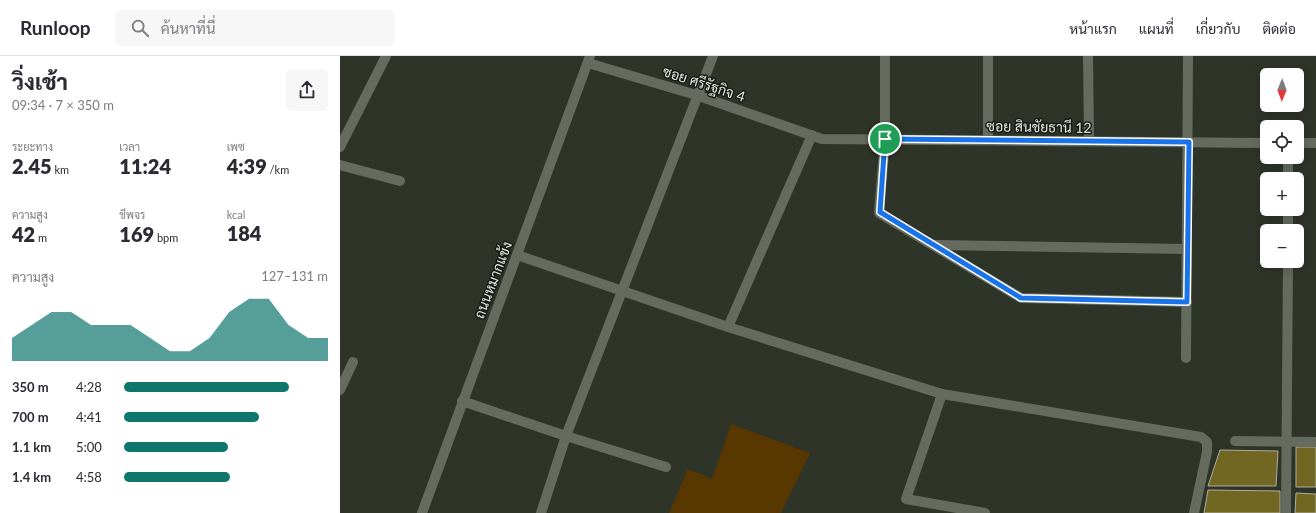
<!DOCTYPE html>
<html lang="th">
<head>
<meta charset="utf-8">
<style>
	:root { --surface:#fff; --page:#f7f7f7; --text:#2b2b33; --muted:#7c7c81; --line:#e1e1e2; --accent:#0f766e }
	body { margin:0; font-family:Lato,Sarabun,sans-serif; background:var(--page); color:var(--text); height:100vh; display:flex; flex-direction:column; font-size:15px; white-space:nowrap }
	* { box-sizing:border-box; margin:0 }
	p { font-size:13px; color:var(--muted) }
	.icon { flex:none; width:22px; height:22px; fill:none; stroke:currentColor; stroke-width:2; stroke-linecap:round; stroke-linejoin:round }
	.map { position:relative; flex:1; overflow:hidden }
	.details { display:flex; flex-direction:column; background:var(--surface); width:340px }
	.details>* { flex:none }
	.needle { width:26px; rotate:181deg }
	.controls { position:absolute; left:920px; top:12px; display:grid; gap:8px }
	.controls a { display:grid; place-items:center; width:44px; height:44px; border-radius:6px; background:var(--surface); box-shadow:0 2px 10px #0003; font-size:20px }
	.pin { position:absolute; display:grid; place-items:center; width:34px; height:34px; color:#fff; margin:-17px; border:2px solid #fff; border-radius:50%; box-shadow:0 1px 4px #0007 }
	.round { display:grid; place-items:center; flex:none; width:42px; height:42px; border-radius:6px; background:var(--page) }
	.headline { display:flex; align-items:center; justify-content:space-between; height:68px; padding:0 12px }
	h1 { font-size:22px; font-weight:800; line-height:30px }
	.metrics { display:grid; grid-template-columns:repeat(3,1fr); gap:6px; height:68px; padding:4px 12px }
	.metrics div { display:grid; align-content:center }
	.metrics b { font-size:20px; font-weight:800 }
	.metrics small { font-size:11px; font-weight:400 }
	.metrics p { font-size:11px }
	.chart { height:112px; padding:8px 12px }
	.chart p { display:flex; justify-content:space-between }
	.chart svg { width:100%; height:72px; margin-top:4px; fill:var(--accent); opacity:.7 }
	ul { padding:0 12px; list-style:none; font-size:13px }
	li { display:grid; grid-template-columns:64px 48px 1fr; align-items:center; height:30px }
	li i { height:10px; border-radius:5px; background:var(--accent) }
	header { display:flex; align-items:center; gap:24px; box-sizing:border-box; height:56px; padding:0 20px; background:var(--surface); border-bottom:1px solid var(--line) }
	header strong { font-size:19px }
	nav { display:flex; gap:22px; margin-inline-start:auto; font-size:14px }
	.search { width:280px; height:36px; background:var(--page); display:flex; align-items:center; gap:10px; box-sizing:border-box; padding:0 14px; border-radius:6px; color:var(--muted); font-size:15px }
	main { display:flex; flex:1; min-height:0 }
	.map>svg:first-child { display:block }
</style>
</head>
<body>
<header>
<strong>Runloop</strong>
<div class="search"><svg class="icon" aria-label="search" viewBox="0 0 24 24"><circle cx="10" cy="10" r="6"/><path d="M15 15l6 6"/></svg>ค้นหาที่นี่</div>
<nav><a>หน้าแรก</a><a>แผนที่</a><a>เกี่ยวกับ</a><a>ติดต่อ</a></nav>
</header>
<main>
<section class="details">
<div class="headline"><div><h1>วิ่งเช้า</h1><p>09:34 · 7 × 350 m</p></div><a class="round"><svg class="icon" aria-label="share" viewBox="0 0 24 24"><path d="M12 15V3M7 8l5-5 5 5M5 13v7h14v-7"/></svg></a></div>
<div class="metrics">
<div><p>ระยะทาง</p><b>2.45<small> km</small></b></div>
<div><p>เวลา</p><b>11:24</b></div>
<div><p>เพซ</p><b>4:39<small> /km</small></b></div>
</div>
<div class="metrics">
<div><p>ความสูง</p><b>42<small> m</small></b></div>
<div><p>ชีพจร</p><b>169<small> bpm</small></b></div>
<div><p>kcal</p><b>184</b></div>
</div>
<div class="chart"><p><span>ความสูง</span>127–131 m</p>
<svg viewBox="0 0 160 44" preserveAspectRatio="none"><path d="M0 44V30L10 22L20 14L30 14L40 22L50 22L60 22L70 30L80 38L90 38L100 30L110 14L120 6L130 6L140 22L150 30L160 30V44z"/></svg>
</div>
<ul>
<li><b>350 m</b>4:28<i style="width:81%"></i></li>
<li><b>700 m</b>4:41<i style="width:66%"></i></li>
<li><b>1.1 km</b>5:00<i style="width:51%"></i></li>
<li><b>1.4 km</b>4:58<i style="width:52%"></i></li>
</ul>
</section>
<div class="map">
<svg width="976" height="457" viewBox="0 0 976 457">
	<rect width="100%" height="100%" fill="#2f3429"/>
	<!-- green -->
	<polygon fill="#593701" points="391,368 470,397 441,457 329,457 348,413 372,423"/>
	<!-- building -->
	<g fill="#726623" stroke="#b0aea0">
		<rect x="956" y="391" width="20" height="40"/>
		<polygon points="880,394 938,395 936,430 868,430"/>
		<polygon points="868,434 940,435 940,457 864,457"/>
		<polygon points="956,437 976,438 976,457 955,457"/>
	</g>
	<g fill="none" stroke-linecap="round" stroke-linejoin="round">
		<!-- minor -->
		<g stroke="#666b5f" stroke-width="10">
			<polyline points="545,0 545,83 539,157 681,242 847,246"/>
			<polyline points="648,0 648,84"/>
			<polyline points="748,0 749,85"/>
			<polyline points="248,7 356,39 482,83 927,87"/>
			<polyline points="957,87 976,87"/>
			<polyline points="0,91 46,0"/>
			<polyline points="0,109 60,125"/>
			<polyline points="948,123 948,101"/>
			<polyline points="948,175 948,153"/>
			<polyline points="595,189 847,193"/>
			<polyline points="177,199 388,271 472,79"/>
			<polyline points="388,271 602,338"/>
			<polyline points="846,302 848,0"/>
			<polyline points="0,334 13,306"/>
			<polyline points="122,345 226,380 326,411"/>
			<polyline points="895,385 976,386"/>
			<polyline points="82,457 250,0"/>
			<polyline points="201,457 226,380 373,0"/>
			<polyline points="645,457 566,443 602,338 861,381 867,386 867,396 854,457"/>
			<polyline points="946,457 948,205"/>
		</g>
	</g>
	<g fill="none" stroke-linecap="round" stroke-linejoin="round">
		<!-- route casing -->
		<g stroke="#fff" stroke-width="8">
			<polygon id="route" points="545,83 849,86 847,246 681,242 540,156"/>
		</g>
		<!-- route -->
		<use href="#route" stroke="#1a73e8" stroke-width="5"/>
	</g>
	<g text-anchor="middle" stroke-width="3" stroke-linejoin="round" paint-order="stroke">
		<!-- street labels -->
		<g font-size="14" fill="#e4e7e0" stroke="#181a15">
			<text transform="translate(364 28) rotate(18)" y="5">ซอย ศรีรัฐกิจ 4</text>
			<text transform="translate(699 71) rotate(1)" y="5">ซอย สินชัยธานี 12</text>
			<text transform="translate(153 224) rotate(-69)" y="5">ถนนหมากแข้ง</text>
		</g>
	</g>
</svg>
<div class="controls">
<a><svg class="needle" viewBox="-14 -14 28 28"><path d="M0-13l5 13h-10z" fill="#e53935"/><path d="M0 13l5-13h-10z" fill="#7c7c81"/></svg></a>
<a><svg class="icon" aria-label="locate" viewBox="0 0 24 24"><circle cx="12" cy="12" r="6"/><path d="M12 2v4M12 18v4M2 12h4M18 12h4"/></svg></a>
<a>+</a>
<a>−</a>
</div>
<div class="pin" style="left:545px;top:83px;background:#1e9e55"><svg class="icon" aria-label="arrive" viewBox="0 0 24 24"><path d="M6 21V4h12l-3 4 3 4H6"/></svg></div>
</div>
</main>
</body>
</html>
